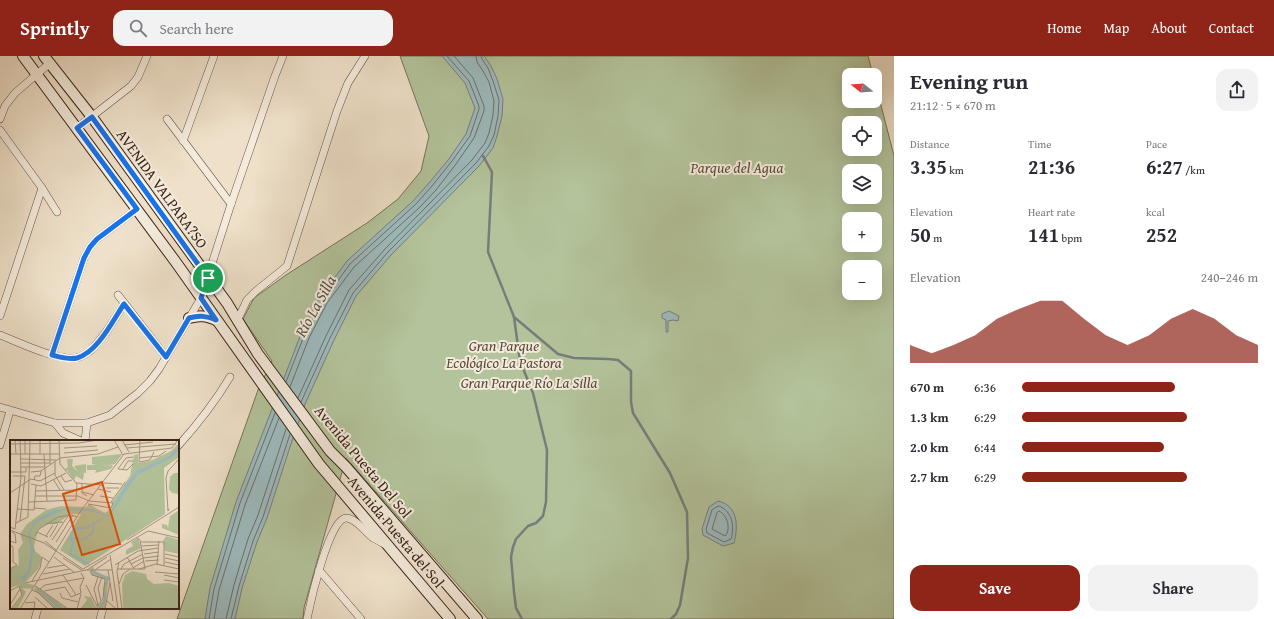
<!DOCTYPE html>
<html lang="en">
<head>
<meta charset="utf-8">
<style>
	:root { --surface:#fff; --page:#f2f2f3; --text:#2b2b33; --muted:#7c7c81; --accent:#8f2418 }
	body { margin:0; font-family:"Gentium Book Plus",serif; background:var(--page); color:var(--text); height:100vh; display:flex; flex-direction:column; font-size:15px; white-space:nowrap }
	* { box-sizing:border-box; margin:0 }
	p { font-size:13px; color:var(--muted) }
	.icon { flex:none; width:22px; height:22px; fill:none; stroke:currentColor; stroke-width:2; stroke-linecap:round; stroke-linejoin:round }
	.map { position:relative; flex:1; overflow:hidden }
	.panel { display:flex; flex-direction:column; background:var(--surface); width:380px }
	.panel>* { flex:none }
	.needle { width:26px; rotate:287deg }
	.controls { position:absolute; left:842px; top:12px; display:grid; gap:8px }
	.controls a { display:grid; place-items:center; width:40px; height:40px; border-radius:8px; background:var(--surface); box-shadow:0 4px 16px #0002; font-size:20px }
	.pin { position:absolute; display:grid; place-items:center; width:34px; height:34px; color:#fff; margin:-17px; border:2px solid #fff; border-radius:50%; box-shadow:0 1px 4px #0007 }
	.round { display:grid; place-items:center; flex:none; width:42px; height:42px; border-radius:12px; background:var(--page) }
	.head { display:flex; align-items:center; justify-content:space-between; height:68px; padding:0 16px }
	h1 { font-size:22px; font-weight:600; line-height:30px }
	.metrics { display:grid; grid-template-columns:repeat(3,1fr); gap:6px; height:68px; padding:4px 16px }
	.metrics div { display:grid; align-content:center }
	.metrics b { font-size:20px; font-weight:600 }
	.metrics small { font-size:11px; font-weight:400 }
	.metrics p { font-size:11px }
	.chart { height:112px; padding:8px 16px }
	.chart p { display:flex; justify-content:space-between }
	.chart svg { width:100%; height:72px; margin-top:4px; fill:var(--accent); opacity:.7 }
	.primary-button { display:flex; gap:8px; margin-top:auto; padding:8px 16px }
	.primary-button a { flex:1; height:46px; border-radius:12px; background:var(--accent); color:#fff; font-size:16px; font-weight:600; line-height:46px; text-align:center }
	.primary-button a+a { background:var(--page); color:var(--text) }
	ul { padding:0 16px; list-style:none; font-size:13px }
	li { display:grid; grid-template-columns:64px 48px 1fr; align-items:center; height:30px }
	li i { height:10px; border-radius:5px; background:var(--accent) }
	header { display:flex; align-items:center; gap:24px; box-sizing:border-box; height:56px; padding:0 20px; background:var(--accent); color:#fff }
	header strong { font-size:19px }
	nav { display:flex; gap:22px; margin-inline-start:auto; font-size:14px }
	.search { width:280px; height:36px; background:var(--page); display:flex; align-items:center; gap:10px; box-sizing:border-box; padding:0 14px; border-radius:12px; color:var(--muted); font-size:15px }
	main { display:flex; flex:1; min-height:0 }
	.map>svg:first-child { display:block }
</style>
</head>
<body>
<header>
<strong>Sprintly</strong>
<div class="search"><svg class="icon" aria-label="search" viewBox="0 0 24 24"><circle cx="10" cy="10" r="6"/><path d="M15 15l6 6"/></svg>Search here</div>
<nav><a>Home</a><a>Map</a><a>About</a><a>Contact</a></nav>
</header>
<main>
<div class="map">
<svg width="894" height="563" viewBox="0 0 894 563">
	<rect width="100%" height="100%" fill="#eee0c9"/>
	<filter id="stains"><feTurbulence type="fractalNoise" baseFrequency=".005" numOctaves="4"/><feColorMatrix values="0 0 0 0 .2 0 0 0 0 .09 0 0 0 0 .02 0 0 0 .5 -.17"/></filter>
	<radialGradient id="worn" r=".72"><stop offset=".6" stop-color="#630" stop-opacity="0"/><stop offset="1" stop-color="#630" stop-opacity=".3"/></radialGradient>
	<!-- green -->
	<path fill="#b3c39b" stroke="#77735a" fill-rule="evenodd" d="M 400,0 L 868,0 L 873,19 L 849,19 L 849,45 L 875,45 L 875,26 L 894,100 L 894,563 L 488,563 L 346,402 L 304,552 L 303,563 L 177,563 L 258,334 L 272,305 L 243,263 L 254,242 L 286,219 L 367,167 L 398,143 L 421,115 L 429,80 ZM 849,67 L 875,67 L 875,93 L 849,93 ZM 849,115 L 875,115 L 875,141 L 849,141 ZM 849,163 L 875,163 L 875,189 L 849,189 ZM 849,211 L 875,211 L 875,237 L 849,237 Z"/>
	<!-- water -->
	<g fill="#9dbbbf" stroke="#767e7c">
		<polygon points="442,0 484,0 491,10 497,23 503,43 502,60 497,80 493,92 479,110 391,199 356,240 334,284 305,348 289,394 267,462 257,486 242,532 235,563 205,563 210,532 236,446 301,278 319,243 347,205 413,145 429,127 449,103 466,78 475,52 465,27"/>
		<polygon points="669,255 679,260 678,265 673,264 668,265 668,276 666,276 666,264 662,262 662,258"/>
		<path d="M 718,445 C 721,446 725,447 727,449 C 739,457 737,476 734,487 L 723,490 L 703,479 L 702,473 L 709,451 Z"/>
	</g>
	<g fill="none" stroke-linecap="round" stroke-linejoin="round">
		<!-- shore -->
		<g stroke="#6c6f6c" stroke-width="1">
			<polyline points="286,326 304,280 323,245 350,208 416,148 432,130 452,105 470,80 479,53 479,50 469,25 447,0"/>
			<polyline points="290,331 309,282 327,247 354,211 419,152 436,134 456,108 474,82 484,55 484,50 473,22 454,0"/>
			<polyline points="298,342 326,280 349,234 385,193 472,104 485,87 489,77 493,59 494,45 489,26 483,15 477,6 476,0"/>
			<polyline points="301,346 330,282 353,237 388,196 476,107 489,90 494,79 498,60 499,44 493,25 488,12 482,3 481,0"/>
			<path d="M 719,450 C 732,455 735,470 731,483 L 724,486 L 707,477 L 706,473 L 712,454 Z"/>
			<path d="M 719,455 C 728,459 731,474 725,480 L 712,473 L 717,457 Z"/>
			<polyline points="209,563 214,533 240,447 275,357"/>
			<polyline points="214,563 219,534 245,449 279,362"/>
			<polyline points="226,563 234,529 240,509 248,483 258,459 286,373"/>
			<polyline points="231,563 239,530 253,485 263,461 290,378"/>
		</g>
		<!-- stream -->
		<g stroke="#767e7c" stroke-width="2.5">
			<polyline points="483,100 492,116 488,196 514,261 520,305 533,337 547,394 546,446 543,460 536,467 528,470 516,483 513,491 511,501 514,536 516,552 522,563"/>
			<polyline points="514,261 558,298 574,302 608,303 618,304 631,315 631,346 633,357 670,417 687,456 688,502 680,549 676,558 671,563"/>
		</g>
		<!-- street casing -->
		<g stroke="#685244" stroke-width="8">
			<g id="street">
				<polyline points="0,63 5,50 15,37 50,7"/>
				<polyline points="167,63 231,148"/>
				<polyline points="77,72 131,30 138,21 147,0"/>
				<polyline points="0,74 42,132 57,156"/>
				<polyline points="183,85 214,0"/>
				<polyline points="118,239 166,301"/>
				<polyline points="0,260 42,132"/>
				<polyline points="238,263 247,244 256,235 287,210 337,55 348,27 365,0"/>
				<path d="M 0,279 C 18,286 57,305 76,302 C 81,301 86,298 90,295 C 104,282 114,264 124,248"/>
				<polyline points="52,299 84,202 90,191 97,183 137,153"/>
				<polyline points="0,351 55,367 63,377 81,385"/>
				<polyline points="55,367 87,367 110,359 138,337 150,325 159,313 201,242 231,148 275,20 283,0"/>
				<polyline points="85,385 87,367"/>
				<polyline points="0,389 10,355"/>
				<path d="M 178,390 C 198,368 215,346 230,321"/>
				<polyline points="319,514 361,563"/>
				<polyline points="35,563 38,552"/>
				<polyline points="100,563 103,552"/>
				<path d="M 307,563 C 310,548 329,462 346,462 C 356,462 366,477 373,482 C 377,484 381,486 384,488"/>
			</g>
		</g>
		<!-- secondary casing -->
		<g stroke="#3b2318" stroke-width="12">
			<g id="secondary">
				<polyline points="23,0 175,205 319,408 450,563"/>
				<polyline points="44,0 92,61 227,247 258,298 330,395 346,411 477,563"/>
				<path d="M 189,262 C 200,259 206,260 216,264"/>
			</g>
		</g>
		<!-- street -->
		<use href="#street" stroke="#f4ebdc" stroke-width="7"/>
		<!-- secondary -->
		<use href="#secondary" stroke="#f4ebdc" stroke-width="10"/>
	</g>
	<g fill="none" stroke-linecap="round" stroke-linejoin="round">
		<!-- route casing -->
		<g stroke="#fff" stroke-width="8">
			<path id="route" d="M 92,61 L 208,222 L 201,242 L 216,264 C 206,260 200,259 189,262 L 166,301 L 124,248 C 113,264 98,296 77,302 C 69,304 60,301 52,299 L 84,202 L 90,191 L 97,183 L 137,153 L 77,72 Z"/>
		</g>
		<!-- route -->
		<use href="#route" stroke="#1a73e8" stroke-width="5"/>
	</g>
	<g text-anchor="middle" stroke-width="4" stroke-linejoin="round" paint-order="stroke">
		<!-- park labels -->
		<g font-size="15" font-style="italic" fill="#594b39" stroke="#f4ebdc">
			<text x="737" y="117">Parque del Agua</text>
			<text x="504" y="295">Gran Parque<tspan x="504" dy="17">Ecológico La Pastora</tspan></text>
			<text x="529" y="332">Gran Parque Río La Silla</text>
		</g>
		<!-- street labels -->
		<g font-size="15" fill="#3b2318" stroke="#f4ebdc">
			<text transform="translate(162 133) rotate(54)" y="5">AVENIDA VALPARA?SO</text>
			<text transform="translate(363 406) rotate(50)" y="5">Avenida Puesta Del Sol</text>
			<text transform="translate(396 476) rotate(50)" y="5">Avenida Puesta del Sol</text>
		</g>
		<!-- water labels -->
		<g font-size="16" font-style="italic" fill="#58514a" stroke="#f4ebdc">
			<text transform="translate(315 250) rotate(-61)" y="6">Río La Silla</text>
		</g>
	</g>
	<!-- overview -->
	<g transform="translate(10 384)">
		<rect width="169" height="169" fill="#eee0c9"/>
		<path d="M 169,3 L 169,17 L 154,28 L 155,74 L 75,126 L 50,110 L 71,74 L 60,74 L 47,84 L 37,84 L 28,89 L 24,106 L 25,111 L 32,117 L 29,128 L 15,143 L 24,145 L 22,149 L 12,148 L 16,152 L 8,168 L 2,169 L 12,156 L 9,145 L 0,148 L 0,129 L 9,125 L 8,110 L 13,103 L 10,94 L 17,84 L 36,70 L 51,66 L 76,67 L 79,64 L 95,73 L 102,68 L 102,62 L 120,36 L 124,15 L 128,14 L 128,23 L 140,21 L 161,11 ZM 112,14 L 105,24 L 93,26 L 103,25 L 101,29 L 85,33 L 86,30 L 77,30 L 77,25 L 86,25 L 82,24 L 82,17 ZM 57,19 L 63,19 L 62,26 L 68,32 L 64,26 L 76,24 L 76,33 L 68,32 L 74,33 L 73,40 L 66,36 L 64,40 L 57,30 L 54,30 L 58,27 ZM 164,33 L 169,33 L 169,54 L 162,53 L 159,49 L 160,37 ZM 169,70 L 169,95 L 152,88 L 152,84 L 157,85 L 158,88 L 160,76 ZM 156,96 L 169,100 L 169,114 L 155,111 L 153,101 ZM 128,98 L 131,108 L 116,115 L 116,110 L 123,106 L 121,102 ZM 83,127 L 86,133 L 99,137 L 95,169 L 70,169 L 77,160 L 74,156 L 81,157 L 86,167 L 94,160 L 93,148 L 96,140 L 82,135 L 80,129 ZM 122,131 L 136,134 L 137,139 L 144,144 L 159,143 L 169,146 L 169,169 L 113,169 L 112,144 L 115,135 ZM 26,146 L 57,169 L 45,169 L 24,150 Z" fill="#b3c39b"/>
		<path d="M 169,6 L 169,10 L 161,18 L 127,35 L 99,77 L 79,71 L 54,70 L 25,83 L 20,94 L 24,111 L 20,132 L 13,143 L 12,139 L 0,142 L 8,140 L 18,130 L 21,111 L 18,95 L 24,81 L 44,70 L 59,68 L 82,69 L 98,76 L 116,44 L 127,31 L 159,16 Z" fill="#9dbbbf"/>
		<path fill="none" stroke="#9dbbbf" stroke-width="2" d="M 60,98 L 64,89 L 76,88 L 95,77M 61,98 L 75,99 L 83,92 L 84,83M 60,99 L 63,102 L 60,114 L 79,124M 82,131 L 98,138 L 95,146M 27,149 L 52,169M 90,169 L 95,159 L 95,151"/>
		<path fill="none" stroke="#a69482" stroke-width="1" d="M 5,0 L 6,14M 15,0 L 15,14M 30,0 L 30,14M 40,0 L 40,24M 49,0 L 50,24 L 67,44 L 66,60M 104,0 L 113,15M 112,0 L 119,12M 130,0 L 129,22 L 140,20 L 144,12M 0,4 L 69,3 L 88,0M 114,5 L 143,2M 54,8 L 87,6M 117,8 L 166,4M 54,13 L 88,10M 1,14 L 49,14M 34,14 L 37,61M 129,18 L 149,16 L 156,11M 11,19 L 46,20M 45,22 L 45,35 L 54,50M 11,23 L 40,23M 123,24 L 117,30 L 108,29 L 116,18 L 123,17M 11,27 L 35,27M 113,29 L 118,21 L 123,21M 0,30 L 0,0M 0,32 L 16,32 L 16,27M 21,32 L 31,31 L 50,18 L 88,14 L 108,7M 3,36 L 15,36 L 10,81M 51,36 L 55,42 L 62,40M 43,39 L 50,50M 24,40 L 25,36 L 30,36 L 31,31M 66,43 L 92,45M 72,43 L 72,53 L 77,56M 94,43 L 112,44M 21,44 L 31,46 L 56,33M 96,48 L 109,48M 88,49 L 101,52M 25,51 L 67,50M 72,52 L 84,55M 0,53 L 21,39 L 30,41 L 45,33M 25,56 L 68,56M 68,56 L 79,61 L 103,63 L 101,68 L 78,64M 90,56 L 103,58M 19,62 L 66,60M 101,62 L 115,42M 24,68 L 36,69M 7,69 L 24,70 L 26,45M 159,69 L 158,71 L 156,38 L 158,31 L 169,19M 6,83 L 18,77 L 20,0M 36,84 L 53,82M 0,87 L 5,89 L 11,37 L 10,0M 0,90 L 34,103 L 73,129 L 138,91 L 169,98M 27,92 L 38,97M 25,96 L 29,89 L 48,77 L 62,75 L 67,77M 36,96 L 43,85M 40,97 L 48,84M 42,100 L 58,76M 117,100 L 169,67M 0,101 L 6,103 L 5,94 L 2,92M 35,101 L 46,110M 46,102 L 63,75M 131,102 L 154,102 L 154,126M 0,105 L 3,107 L 3,122 L 7,125 L 0,129M 132,106 L 148,105M 134,114 L 149,112M 155,114 L 169,117M 100,115 L 108,169M 44,117 L 65,133M 117,117 L 124,129M 53,118 L 72,130M 155,118 L 169,121M 135,121 L 149,120M 109,122 L 107,131 L 112,169M 155,122 L 169,125M 121,124 L 133,118 L 149,116M 147,124 L 149,101M 105,125 L 128,111 L 148,108M 37,128 L 55,125M 123,128 L 134,121M 107,129 L 135,129 L 130,100 L 127,98M 111,129 L 114,124 L 133,114M 129,129 L 146,124 L 169,129M 77,130 L 97,117M 85,130 L 101,119M 98,130 L 103,161M 145,132 L 169,134M 71,133 L 74,138 L 70,147 L 71,153M 33,134 L 60,129M 53,135 L 66,155M 154,135 L 169,138M 88,137 L 84,149 L 88,165M 154,140 L 169,142M 22,141 L 30,128 L 32,117 L 39,122M 15,143 L 76,130 L 102,130M 109,144 L 113,134 L 120,129M 24,145 L 58,169M 76,145 L 87,166 L 93,159 L 95,139 L 82,135 L 80,131M 30,149 L 35,145 L 74,138M 22,150 L 29,153 L 45,169M 0,151 L 9,146 L 12,155 L 1,169M 34,151 L 55,147 L 61,157 L 71,153M 50,153 L 52,158 L 68,162M 25,157 L 38,169M 91,161 L 88,148 L 92,137M 97,161 L 106,169M 15,163 L 25,162 L 24,169M 0,165 L 10,149M 10,169 L 70,72 L 114,14 L 162,8 L 168,0M 67,169 L 71,154M 95,169 L 100,143"/>
		<path fill="#d7540d" fill-opacity="0.15" stroke="#d7540d" stroke-width="2" d="M 92,42 L 110,104 L 72,115 L 53,54 Z"/>
		<rect width="169" height="169" fill="none" stroke="#3b2318" stroke-width="2"/>
	</g>
	<rect width="100%" height="100%" filter="url(#stains)"/>
	<rect width="100%" height="100%" fill="url(#worn)"/>
</svg>
<div class="controls">
<a><svg class="needle" viewBox="-14 -14 28 28"><path d="M0-13l5 13h-10z" fill="#e53935"/><path d="M0 13l5-13h-10z" fill="#7c7c81"/></svg></a>
<a><svg class="icon" aria-label="locate" viewBox="0 0 24 24"><circle cx="12" cy="12" r="6"/><path d="M12 2v4M12 18v4M2 12h4M18 12h4"/></svg></a>
<a><svg class="icon" aria-label="layers" viewBox="0 0 24 24"><path d="M12 4l9 5-9 5-9-5zM3 14l9 5 9-5"/></svg></a>
<a>+</a>
<a>−</a>
</div>
<div class="pin" style="left:208px;top:222px;background:#1e9e55"><svg class="icon" aria-label="arrive" viewBox="0 0 24 24"><path d="M6 21V4h12l-3 4 3 4H6"/></svg></div>
</div>
<section class="panel">
<div class="head"><div><h1>Evening run</h1><p>21:12 · 5 × 670 m</p></div><a class="round"><svg class="icon" aria-label="share" viewBox="0 0 24 24"><path d="M12 15V3M7 8l5-5 5 5M5 13v7h14v-7"/></svg></a></div>
<div class="metrics">
<div><p>Distance</p><b>3.35<small> km</small></b></div>
<div><p>Time</p><b>21:36</b></div>
<div><p>Pace</p><b>6:27<small> /km</small></b></div>
</div>
<div class="metrics">
<div><p>Elevation</p><b>50<small> m</small></b></div>
<div><p>Heart rate</p><b>141<small> bpm</small></b></div>
<div><p>kcal</p><b>252</b></div>
</div>
<div class="chart"><p><span>Elevation</span>240–246 m</p>
<svg viewBox="0 0 160 44" preserveAspectRatio="none"><path d="M0 44V33L10 38L20 33L30 27L40 17L50 11L60 6L70 6L80 17L90 27L100 33L110 27L120 17L130 11L140 17L150 27L160 33V44z"/></svg>
</div>
<ul>
<li><b>670 m</b>6:36<i style="width:65%"></i></li>
<li><b>1.3 km</b>6:29<i style="width:70%"></i></li>
<li><b>2.0 km</b>6:44<i style="width:60%"></i></li>
<li><b>2.7 km</b>6:29<i style="width:70%"></i></li>
</ul>
<div class="primary-button"><a>Save</a><a>Share</a></div>
</section>
</main>
</body>
</html>
